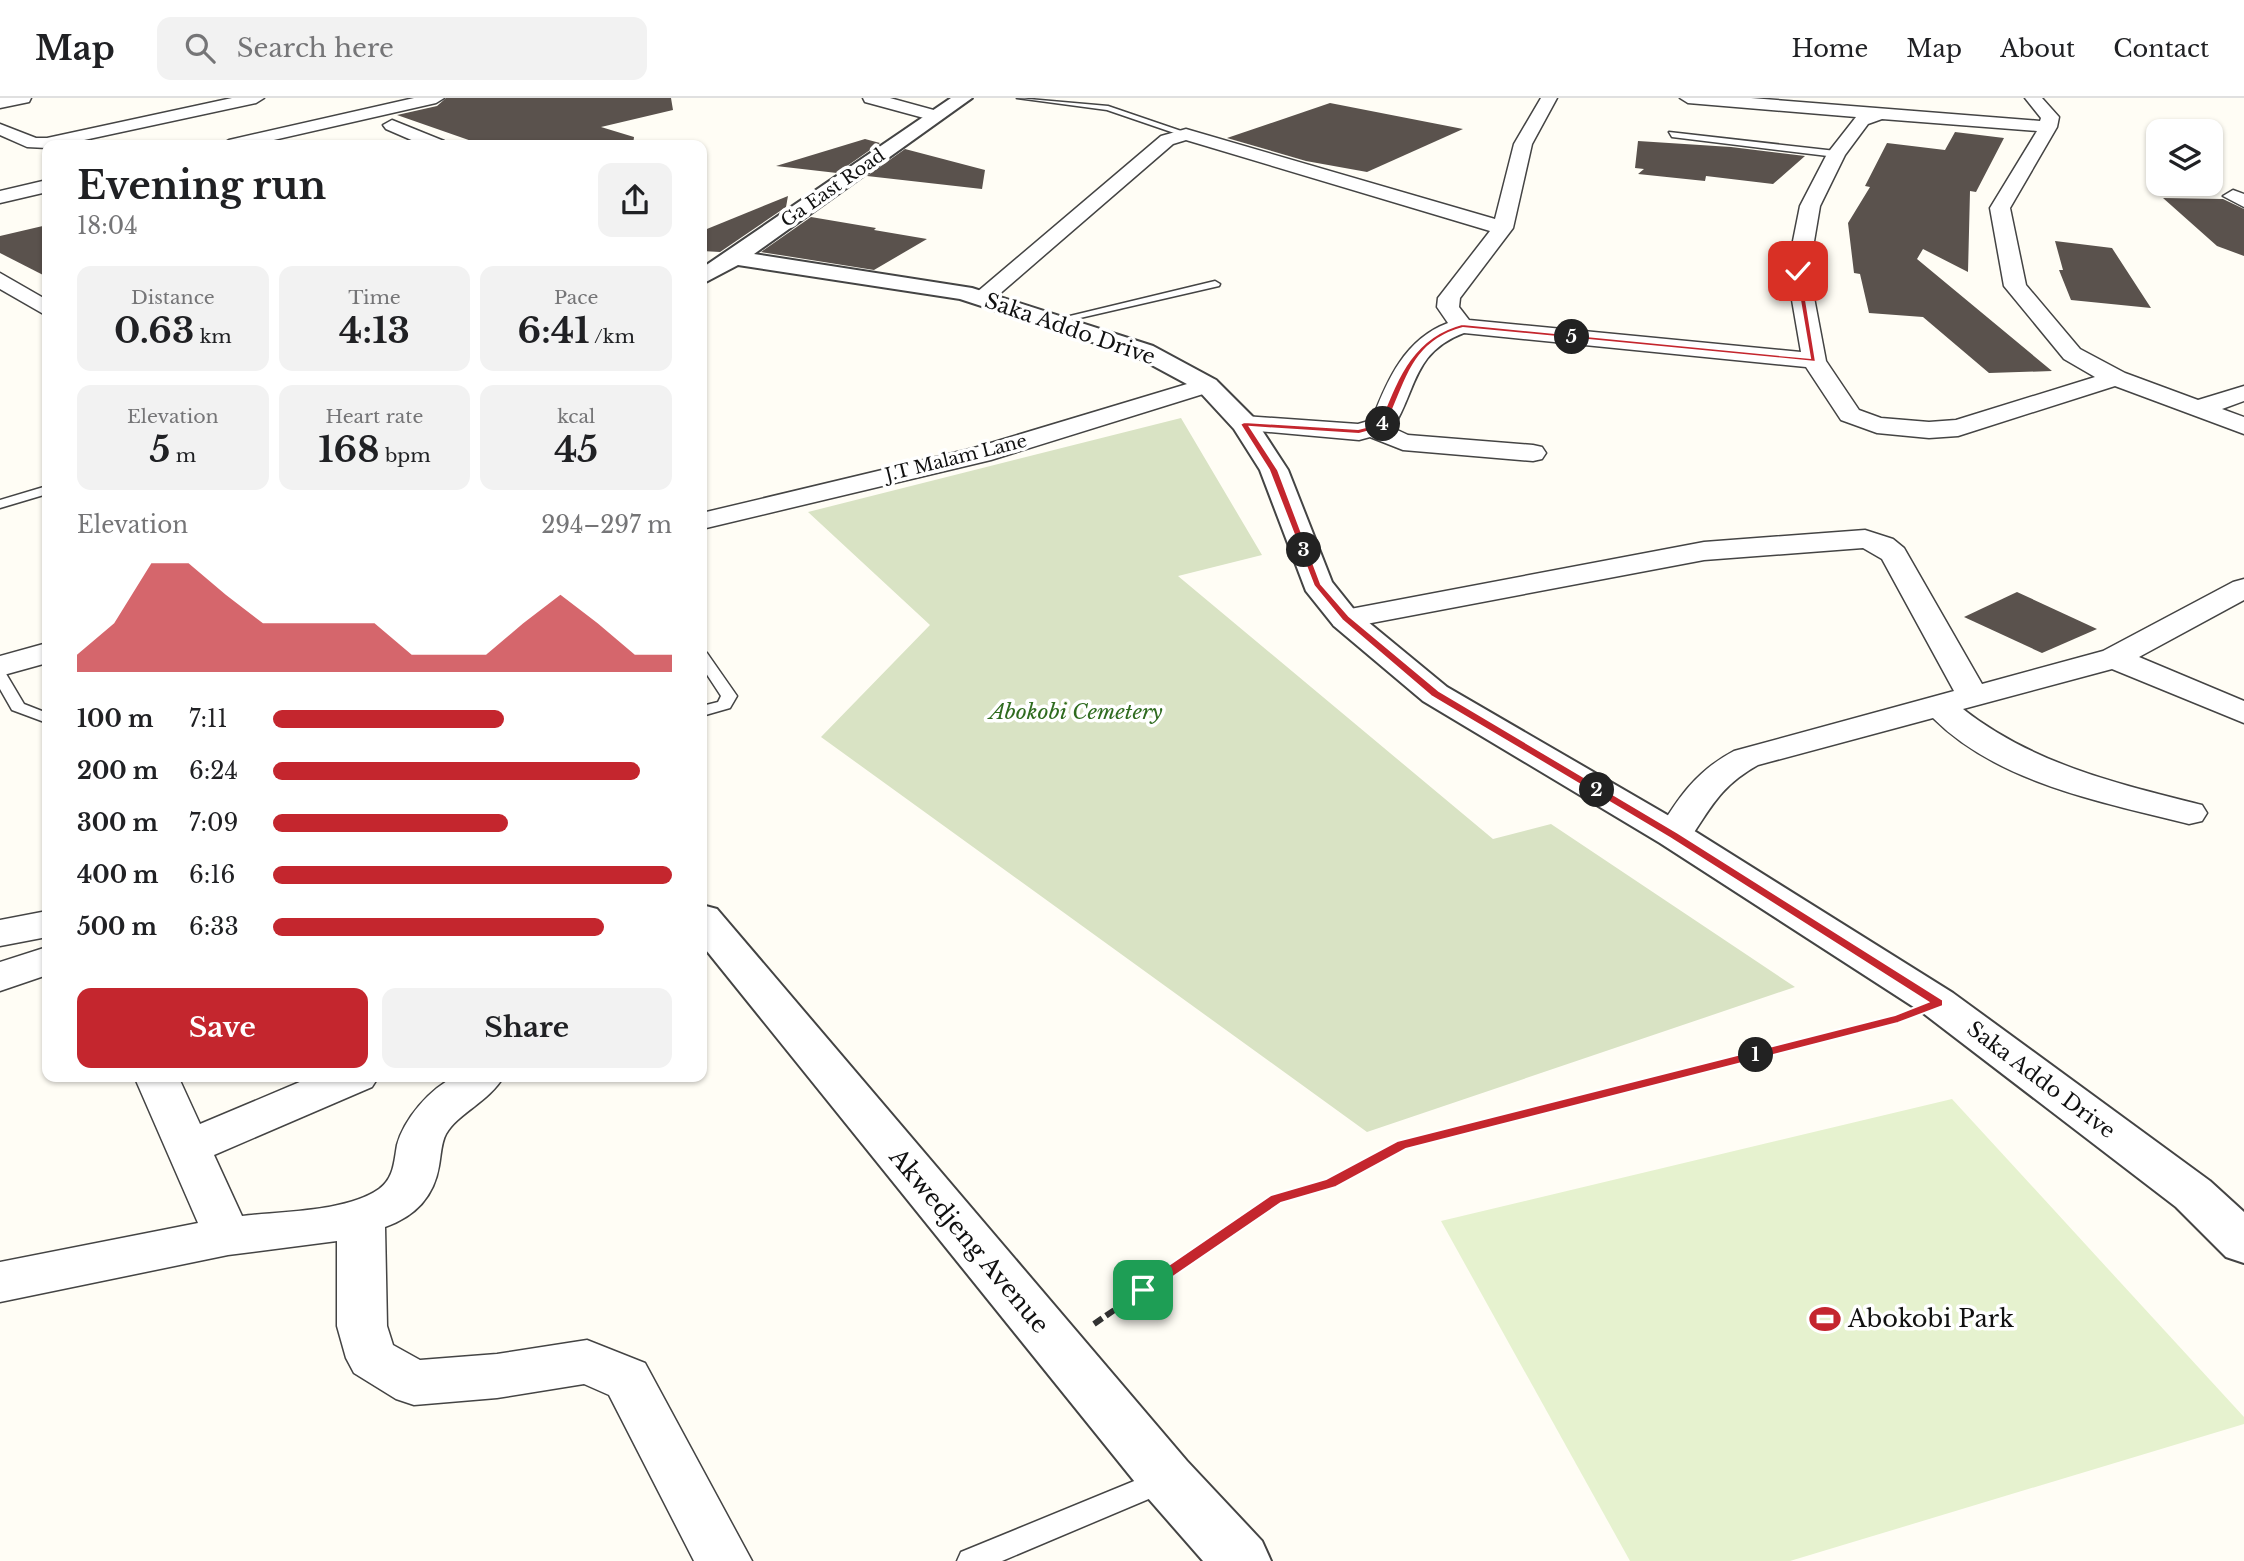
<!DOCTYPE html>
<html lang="en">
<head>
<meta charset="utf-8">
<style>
	:root { --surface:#fff; --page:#f2f2f2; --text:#202124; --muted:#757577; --line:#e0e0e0; --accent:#c4262e }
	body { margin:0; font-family:"Libre Baskerville",serif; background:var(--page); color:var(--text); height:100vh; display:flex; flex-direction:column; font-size:26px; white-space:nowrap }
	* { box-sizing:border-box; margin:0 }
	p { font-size:23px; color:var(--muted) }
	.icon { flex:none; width:38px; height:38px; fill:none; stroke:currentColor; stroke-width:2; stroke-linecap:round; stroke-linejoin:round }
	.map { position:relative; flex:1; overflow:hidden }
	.sheet { position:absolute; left:42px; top:42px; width:665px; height:942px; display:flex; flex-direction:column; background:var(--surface); border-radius:14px; box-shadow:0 2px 5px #0004 }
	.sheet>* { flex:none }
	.fabs { position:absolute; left:2146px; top:21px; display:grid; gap:14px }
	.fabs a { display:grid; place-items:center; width:77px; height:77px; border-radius:14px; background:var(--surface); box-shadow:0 2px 5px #0004; font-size:35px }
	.pin { position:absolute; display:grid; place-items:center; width:60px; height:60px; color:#fff; margin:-30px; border-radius:14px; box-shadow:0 4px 10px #0006 }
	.km { position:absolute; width:35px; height:35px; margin:-18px; border-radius:50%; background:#222; color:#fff; font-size:19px; line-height:35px; text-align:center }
	.round { display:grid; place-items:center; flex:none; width:74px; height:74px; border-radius:14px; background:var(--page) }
	.overview { display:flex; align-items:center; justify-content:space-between; height:119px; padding:0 35px }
	h1 { font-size:38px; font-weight:800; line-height:52px }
	.metrics { display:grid; grid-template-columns:repeat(3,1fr); gap:10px; height:119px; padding:7px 35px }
	.metrics div { display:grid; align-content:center; border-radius:14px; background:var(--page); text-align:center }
	.metrics b { font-size:35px; font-weight:800 }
	.metrics small { font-size:19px; font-weight:400 }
	.metrics p { font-size:19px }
	.chart { height:196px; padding:14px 35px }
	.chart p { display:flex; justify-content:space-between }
	.chart svg { width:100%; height:126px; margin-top:7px; fill:var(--accent); opacity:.7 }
	.action { display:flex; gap:14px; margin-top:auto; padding:14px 35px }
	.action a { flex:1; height:80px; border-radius:14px; background:var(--accent); color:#fff; font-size:28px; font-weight:800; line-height:80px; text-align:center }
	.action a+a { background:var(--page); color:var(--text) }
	ul { padding:0 35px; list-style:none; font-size:23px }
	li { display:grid; grid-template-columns:112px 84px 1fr; align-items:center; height:52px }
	li i { height:18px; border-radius:9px; background:var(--accent) }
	header { display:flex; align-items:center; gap:42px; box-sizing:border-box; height:98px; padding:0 35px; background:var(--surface); border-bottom:2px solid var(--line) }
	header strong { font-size:33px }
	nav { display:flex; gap:38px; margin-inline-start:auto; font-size:24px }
	.search { width:490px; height:63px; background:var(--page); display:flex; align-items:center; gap:18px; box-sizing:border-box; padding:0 24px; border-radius:14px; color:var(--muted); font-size:26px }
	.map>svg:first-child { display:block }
</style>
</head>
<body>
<header>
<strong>Map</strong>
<div class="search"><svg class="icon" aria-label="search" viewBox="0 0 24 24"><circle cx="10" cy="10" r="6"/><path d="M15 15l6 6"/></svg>Search here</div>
<nav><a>Home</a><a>Map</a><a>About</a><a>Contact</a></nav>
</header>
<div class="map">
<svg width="2244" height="1463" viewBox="0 0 2244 1463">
	<rect width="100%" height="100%" fill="#fffdf5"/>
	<!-- cemetery -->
	<polygon fill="#d9e3c4" points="1181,320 1262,457 1178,478 1493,741 1551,726 1795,889 1367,1034 821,639 930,527 808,414"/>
	<!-- pitch -->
	<polygon fill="#e6f2cf" points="1952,1001 2244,1319 2244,1326 1790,1463 1630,1463 1441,1123"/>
	<!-- building -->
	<g fill="#5a524d">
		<polygon points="446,0 671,0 673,12 601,29 634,39 633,47 483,47 397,17 437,8"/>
		<polygon points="1330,5 1463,31 1367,74 1306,63 1227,40"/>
		<polygon points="1955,34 2004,40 1976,94 1970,93 1968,174 1923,151 1917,161 2052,273 1989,275 1923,219 1869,215 1860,176 1854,175 1848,125 1870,89 1865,88 1887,45 1945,52"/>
		<polygon points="865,41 880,45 837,75 776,68"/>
		<polygon points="1638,43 1731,49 1805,58 1773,86 1706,78 1705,83 1638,76 1644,71 1635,70"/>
		<polygon points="905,51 985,72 982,91 867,78"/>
		<polygon points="788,98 786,109 720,154 702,153 702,133"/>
		<polygon points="2163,100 2223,101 2244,111 2244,158 2217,148"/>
		<polygon points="811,119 876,130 874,132 927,141 874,172 761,154"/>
		<polygon points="47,127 47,179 0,155 0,138"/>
		<polygon points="2055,143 2112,150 2151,210 2071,202 2059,172 2063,172"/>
		<polygon points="2017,494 2097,531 2042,555 1964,519"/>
	</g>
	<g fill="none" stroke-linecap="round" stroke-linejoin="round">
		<!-- service casing -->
		<g stroke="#444" stroke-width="3">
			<g id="service">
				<polygon points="1017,0 1108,8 1190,36 1183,38 1107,12"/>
				<polygon points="1669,34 1836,53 1840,56 1836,59 1672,39"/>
				<polygon points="1215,183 1220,186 1219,188 1054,226 1049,223"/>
				<polygon points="47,388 47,396 0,410 0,402"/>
				<polygon points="702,553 707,555 737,598 730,610 702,618 702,608 718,604 721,598 702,569"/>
				<polygon points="0,572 5,574 24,606 47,615 47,625 12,612 0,591"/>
				<polygon points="1161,1372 1170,1376 1174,1384 1170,1392 1002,1463 957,1463 961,1454"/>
			</g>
		</g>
		<!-- minor casing -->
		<g stroke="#444" stroke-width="3">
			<g id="minor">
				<polygon points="0,0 31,0 29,4 0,10"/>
				<polygon points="232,0 264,0 256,5 61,47 47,47 47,50 27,49 0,37 0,26 36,40 47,40"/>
				<polygon points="414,0 444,0 436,5 252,47 220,47 229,42"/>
				<polygon points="863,0 890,0 941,14 944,18 935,23 865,4"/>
				<path d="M 1541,0 L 1557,0 L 1532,46 L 1513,130 L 1460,200 L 1459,209 L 1469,222 L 1801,254 L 1787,173 L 1800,108 L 1827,56 L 1856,19 L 1688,5 L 1680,0 L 1751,0 L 2040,23 L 2041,20 L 2025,0 L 2042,0 L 2059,19 L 2057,29 L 2010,110 L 2026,187 L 2080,251 L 2125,275 L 2198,302 L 2244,288 L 2244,303 L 2222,311 L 2244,319 L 2244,336 L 2115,288 L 1958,338 L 1929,340 L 1877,335 L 1841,322 L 1806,269 L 1464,235 C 1413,254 1417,291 1393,330 L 1408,337 L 1533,347 L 1542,349 L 1546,355 L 1542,361 L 1533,363 L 1403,352 L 1370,339 L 1359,342 L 1235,331 L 1231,326 L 1235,321 L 1244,318 L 1358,326 L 1372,322 C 1387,282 1405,241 1448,225 L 1437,209 L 1438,200 L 1490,133 L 1186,42 L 1173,46 L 989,205 L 981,207 L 970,200 L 1161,38 L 1186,31 L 1495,121 L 1514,46 ZM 1882,21 L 2037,33 L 1990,110 L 2004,188 L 2064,261 L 2095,279 L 1956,322 L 1929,324 L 1881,320 L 1859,312 L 1826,263 L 1809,173 L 1820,108 L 1845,57 L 1868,26 Z"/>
				<polygon points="392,22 444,43 447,47 423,47 386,31 383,27"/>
				<polygon points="47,82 47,94 0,105 0,93"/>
				<polygon points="2233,92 2244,96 2244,109 2223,98"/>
				<polygon points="0,175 47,202 47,218 0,191"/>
				<polygon points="1207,280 1216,282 1219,287 1216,292 991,362 702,431 702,415 974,350"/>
				<path d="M 1865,432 L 1893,441 L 1904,450 L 1982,586 L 2103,553 L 2233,484 L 2244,481 L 2244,502 L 2139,559 L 2244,603 L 2244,625 L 2112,571 L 1963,611 C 2033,666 2118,686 2202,707 L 2207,715 L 2202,723 L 2189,726 C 2102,704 1998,685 1933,620 L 1758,667 C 1719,689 1711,710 1687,745 L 1674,748 L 1661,745 L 1656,737 C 1677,701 1696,673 1734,653 L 1954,593 L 1882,461 L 1863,450 L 1704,462 L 1345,530 L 1334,528 L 1330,521 L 1334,514 L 1345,512 L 1704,444 Z"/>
				<polygon points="47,545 47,565 0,578 0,558"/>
				<polygon points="47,813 47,839 0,848 0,822"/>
				<polygon points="47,849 47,877 0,893 0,864"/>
				<path d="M 134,978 L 178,978 L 200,1026 L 314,978 L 379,978 L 372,989 L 214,1057 L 242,1118 C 282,1113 346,1114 379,1091 C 394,1080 394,1064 397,1047 C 404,1021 430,990 455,979 C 467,974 490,978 504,978 C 489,1004 458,1015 446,1036 C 441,1045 441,1058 439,1068 C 434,1099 414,1119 385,1129 L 387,1228 L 393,1247 L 420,1262 L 497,1256 L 587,1242 L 645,1265 L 752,1463 L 694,1463 L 609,1297 L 584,1286 L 497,1300 L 414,1307 L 396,1301 L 354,1275 L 346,1260 L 337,1228 L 337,1143 L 228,1157 L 0,1204 L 0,1164 L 198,1125 Z"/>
			</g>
		</g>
		<!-- tertiary casing -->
		<g stroke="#444" stroke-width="4">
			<g id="tertiary">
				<polygon points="951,0 972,0 754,156 972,190 1153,248 1216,282 1254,320 1288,372 1332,484 1356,514 1447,589 1688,729 1953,895 2210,1083 2244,1114 2244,1165 2226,1159 2176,1109 1923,915 1660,745 1423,603 1334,528 1306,493 1260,372 1234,331 1198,292 1135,258 960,201 738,167 702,186 702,170"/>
				<polygon points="702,807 717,811 1187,1363 1262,1443 1271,1463 1203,1463 1147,1399 702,847"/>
			</g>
		</g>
		<!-- path-far1 -->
		<polyline stroke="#333" stroke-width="4.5" stroke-dasharray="8 3.5" stroke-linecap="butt" points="1530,1014 1894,922"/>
		<!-- path -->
		<polyline stroke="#333" stroke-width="6" stroke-dasharray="10 4.5" stroke-linecap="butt" points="1094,1226 1276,1101 1331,1085 1402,1047 1537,1013"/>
		<!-- service -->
		<use href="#service" fill="#fff" fill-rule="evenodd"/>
		<!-- minor -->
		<use href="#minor" fill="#fff" fill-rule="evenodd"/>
		<!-- tertiary -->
		<use href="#tertiary" fill="#fff" fill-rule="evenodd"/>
	</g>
	<!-- route -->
	<path fill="#c4262e" stroke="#fff" stroke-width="2" d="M 1801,171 L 1816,264 L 1463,230 C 1410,244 1406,287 1385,329 L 1359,336 L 1250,329 L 1278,372 L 1321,486 L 1349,518 L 1439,593 L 1678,735 L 1943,902 L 1943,908 L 1898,925 L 1406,1051 L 1336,1089 L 1281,1105 L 1148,1196 L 1138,1196 L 1138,1188 L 1271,1097 L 1326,1081 L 1397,1043 L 1895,917 L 1928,904 L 1670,740 L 1431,598 L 1342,522 L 1314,488 L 1269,372 L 1240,326 L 1244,324 L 1358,331 L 1379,326 C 1397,281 1412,239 1462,226 L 1810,260 L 1795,173 Z"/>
	<!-- icons -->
	<defs>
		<g id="stadium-bare" transform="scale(2.415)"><path d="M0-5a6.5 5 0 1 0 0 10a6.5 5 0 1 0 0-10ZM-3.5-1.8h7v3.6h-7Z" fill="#c4262e" stroke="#fff" stroke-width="2.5" paint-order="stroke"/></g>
	</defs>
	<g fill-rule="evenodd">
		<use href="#stadium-bare" x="1825" y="1221"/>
	</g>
	<g text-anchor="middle" stroke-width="7" stroke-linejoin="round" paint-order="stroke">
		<!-- far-street labels -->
		<g font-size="18" fill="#111" stroke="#fff">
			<text transform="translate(833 90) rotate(-35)" y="6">Ga East Road</text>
			<text transform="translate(956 360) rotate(-14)" y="6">J.T Malam Lane</text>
		</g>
		<!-- street labels -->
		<g font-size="21" fill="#111" stroke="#fff">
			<text transform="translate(1070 231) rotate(19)" y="7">Saka Addo Drive</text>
			<text transform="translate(2041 982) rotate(37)" y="7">Saka Addo Drive</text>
		</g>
		<!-- park labels -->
		<g font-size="21" font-style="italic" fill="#2f6b1f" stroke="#fff">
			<text x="1076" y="621">Abokobi Cemetery</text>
		</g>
		<!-- near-street labels -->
		<g font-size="24" fill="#111" stroke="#fff">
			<text transform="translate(969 1143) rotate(50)" y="8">Akwedjeng Avenue</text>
		</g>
		<!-- near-poi labels -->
		<g font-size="24" fill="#111" stroke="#fff" text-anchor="start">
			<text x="1848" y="1229">Abokobi Park</text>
		</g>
	</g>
</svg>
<div class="fabs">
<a><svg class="icon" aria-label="layers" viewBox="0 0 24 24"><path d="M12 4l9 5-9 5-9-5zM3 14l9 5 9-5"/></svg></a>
</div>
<div class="pin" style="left:1143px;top:1192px;background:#1e9e55"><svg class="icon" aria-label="arrive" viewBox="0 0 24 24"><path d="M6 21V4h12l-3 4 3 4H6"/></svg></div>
<div class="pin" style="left:1798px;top:173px;background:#d93025"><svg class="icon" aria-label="check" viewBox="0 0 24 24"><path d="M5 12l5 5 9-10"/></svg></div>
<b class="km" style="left:1756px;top:957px">1</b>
<b class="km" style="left:1597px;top:692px">2</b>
<b class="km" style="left:1304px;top:452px">3</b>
<b class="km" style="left:1383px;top:326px">4</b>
<b class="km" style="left:1572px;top:239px">5</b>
<section class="sheet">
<div class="overview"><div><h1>Evening run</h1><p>18:04</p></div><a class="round"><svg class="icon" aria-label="share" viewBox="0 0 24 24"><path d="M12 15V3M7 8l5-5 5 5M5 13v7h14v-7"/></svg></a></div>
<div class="metrics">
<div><p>Distance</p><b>0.63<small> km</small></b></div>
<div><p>Time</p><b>4:13</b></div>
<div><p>Pace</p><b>6:41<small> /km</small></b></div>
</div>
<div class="metrics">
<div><p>Elevation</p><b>5<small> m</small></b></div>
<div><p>Heart rate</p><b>168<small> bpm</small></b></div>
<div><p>kcal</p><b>45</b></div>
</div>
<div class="chart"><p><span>Elevation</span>294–297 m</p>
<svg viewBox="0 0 160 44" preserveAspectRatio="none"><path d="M0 44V38L10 27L20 6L30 6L40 17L50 27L60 27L70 27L80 27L90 38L100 38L110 38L120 27L130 17L140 27L150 38L160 38V44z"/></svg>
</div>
<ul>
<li><b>100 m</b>7:11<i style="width:58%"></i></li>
<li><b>200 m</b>6:24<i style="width:92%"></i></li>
<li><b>300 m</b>7:09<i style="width:59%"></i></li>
<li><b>400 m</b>6:16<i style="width:100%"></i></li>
<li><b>500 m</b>6:33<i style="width:83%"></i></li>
</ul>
<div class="action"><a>Save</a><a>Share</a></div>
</section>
</div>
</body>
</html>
